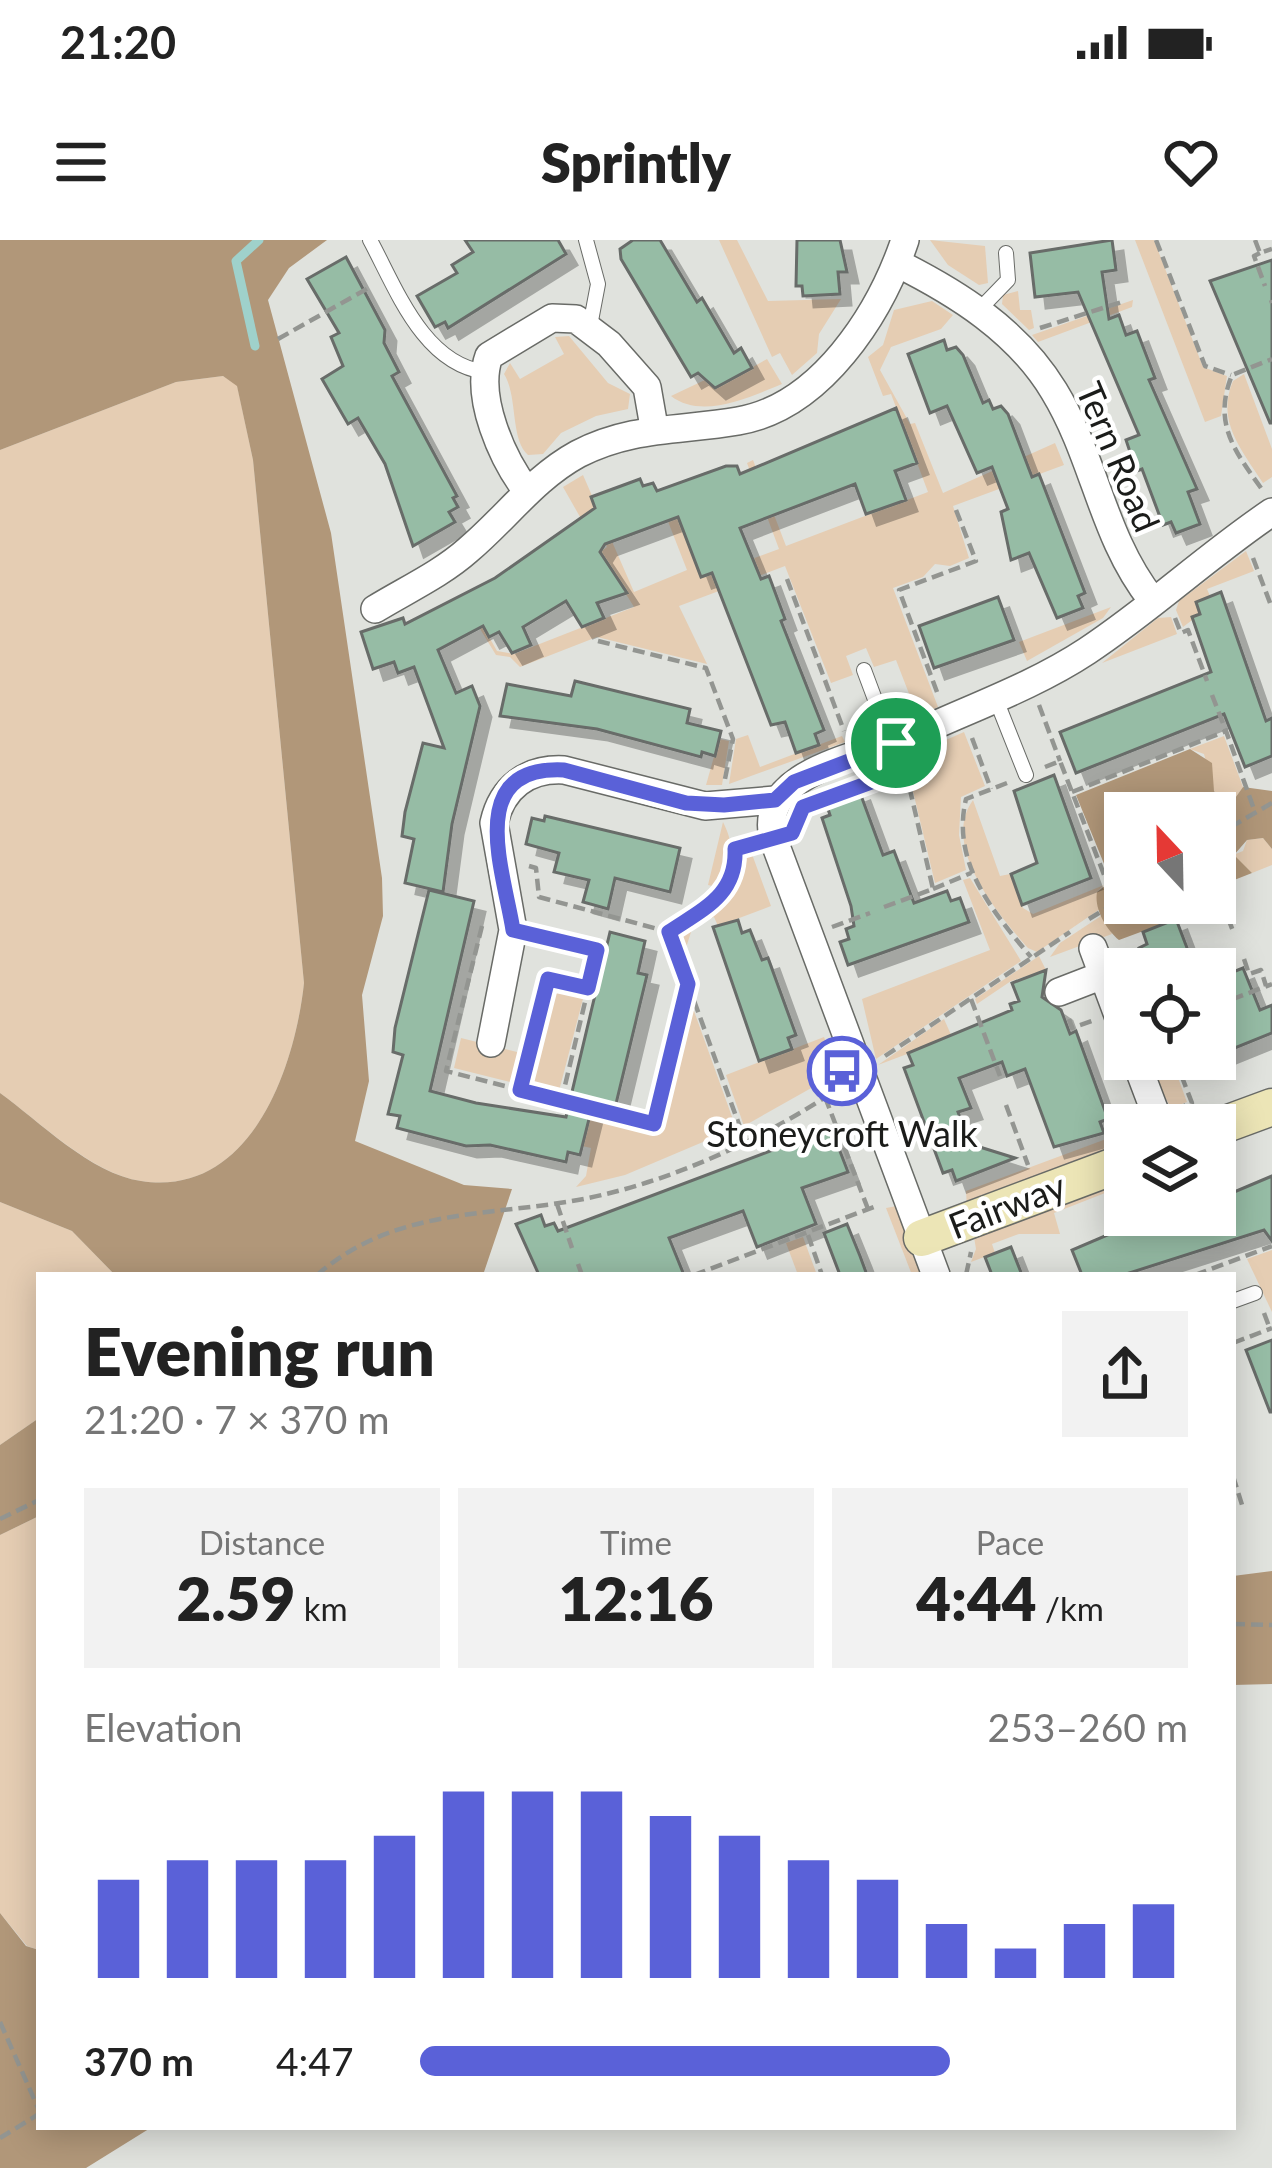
<!DOCTYPE html>
<html lang="en">
<head>
<meta charset="utf-8">
<style>
	:root { --surface:#fff; --page:#f2f2f2; --text:#222; --muted:#767676; --accent:#5a61d8 }
	body { margin:0; font-family:Lato,sans-serif; background:var(--page); color:var(--text); height:100vh; display:flex; flex-direction:column; font-size:45px; white-space:nowrap }
	* { box-sizing:border-box; margin:0 }
	p { font-size:39px; color:var(--muted) }
	.icon { flex:none; width:66px; height:66px; fill:none; stroke:currentColor; stroke-width:2; stroke-linecap:round; stroke-linejoin:round }
	.map { position:relative; flex:1; overflow:hidden }
	.details { position:absolute; left:36px; top:1032px; width:1200px; height:858px; display:flex; flex-direction:column; background:var(--surface); border-radius:0px; box-shadow:0 6px 30px #0003 }
	.details>* { flex:none }
	.needle { width:78px; rotate:338deg }
	.fabs { position:absolute; left:1104px; top:552px; display:grid; gap:24px }
	.fabs a { display:grid; place-items:center; width:132px; height:132px; border-radius:0px; background:var(--surface); box-shadow:0 6px 30px #0003; font-size:60px }
	.pin { position:absolute; display:grid; place-items:center; width:102px; height:102px; color:#fff; margin:-51px; border:6px solid #fff; border-radius:50%; box-shadow:0 3px 12px #0007 }
	.round { display:grid; place-items:center; flex:none; width:126px; height:126px; border-radius:0px; background:var(--page) }
	.summary { display:flex; align-items:center; justify-content:space-between; height:204px; padding:0 48px }
	h1 { font-size:66px; font-weight:800; line-height:90px }
	.figures { display:grid; grid-template-columns:repeat(3,1fr); gap:18px; height:204px; padding:12px 48px }
	.figures div { display:grid; align-content:center; border-radius:0px; background:var(--page); text-align:center }
	.figures b { font-size:60px; font-weight:800 }
	.figures small { font-size:33px; font-weight:400 }
	.figures p { font-size:33px }
	.chart { height:336px; padding:24px 48px }
	.chart p { display:flex; justify-content:space-between }
	.chart svg { width:100%; height:216px; margin-top:12px; stroke:var(--accent); stroke-width:6 }
	ul { padding:0 48px; list-style:none; font-size:39px }
	li { display:grid; grid-template-columns:192px 144px 1fr; align-items:center; height:90px }
	li i { height:30px; border-radius:15px; background:var(--accent) }
	.status { display:flex; justify-content:space-between; align-items:center; height:84px; padding:0 60px; background:var(--surface); direction:ltr }
	.status svg { height:33px; fill:currentColor }
	header { display:flex; justify-content:space-between; align-items:center; height:156px; padding:0 48px; background:var(--surface); font-size:54px; font-weight:800 }
	.map>svg:first-child { display:block }
</style>
</head>
<body>
<div class="status"><b>21:20</b><svg viewBox="0 0 49 12"><path d="M0 12V9h3v3zM5 12V6h3v6zM10 12V3h3v9zM15 12V0h3v12zM26 1h20v11H26zM47 4h2v5h-2z"/></svg></div>
<header><svg class="icon" aria-label="menu" viewBox="0 0 24 24"><path d="M4 6h16M4 12h16M4 18h16"/></svg>Sprintly<svg class="icon" aria-label="heart" viewBox="0 0 24 24"><path d="M12 20l-8-8c-3-5 5-10 8-4 3-6 11-1 8 4z"/></svg></header>
<div class="map">
<svg width="1272" height="1928" viewBox="0 0 1272 1928">
	<defs>
		<filter id="shadow"><feDropShadow dx="11" dy="11" stdDeviation="0" flood-color="#0004"/></filter>
	</defs>
	<rect width="100%" height="100%" fill="#e0e2dd"/>
	<!-- green -->
	<g fill="#e5cdb3">
		<polygon points="719,0 737,0 768,61 841,59 819,94 817,113 792,135 780,113 772,117"/>
		<polygon points="930,0 985,6 988,43 979,45 948,25"/>
		<polygon points="1135,0 1154,0 1203,127 1227,136 1221,176 1205,182"/>
		<polygon points="1018,51 1020,70 1031,70 1034,88 1029,90 1002,64 1003,55"/>
		<polygon points="1133,60 1132,67 1038,102 1032,95"/>
		<polygon points="932,61 953,75 941,89 891,107 880,130 910,184 915,183 943,253 1055,203 1064,225 953,266 969,318 950,326 935,324 923,337 893,348 938,467 894,485 890,473 913,464 896,420 874,427 866,408 846,416 853,435 831,443 785,326 679,366 707,424 597,397 520,427 510,417 496,415 466,366 470,363 497,411 514,414 634,367 600,312 607,307 603,301 596,305 563,247 583,235 634,352 687,330 660,261 670,257 701,338 779,309 747,223 753,220 786,306 928,252 891,154 883,156 868,117 883,105 894,70"/>
		<path d="M 569,96 L 608,143 L 630,154 L 628,169 L 596,176 L 561,193 L 543,214 L 528,215 C 510,199 518,156 504,134 L 510,123 L 520,139 L 564,114 L 555,97 Z"/>
		<path d="M 767,119 L 782,144 C 750,157 702,180 671,156 L 709,138 L 715,148 Z"/>
		<path d="M 1244,134 L 1272,209 L 1272,237 L 1263,243 C 1241,209 1216,181 1233,141 Z"/>
		<path d="M 223,136 L 237,145 L 253,220 L 304,743 C 295,827 251,958 141,941 C 92,934 39,881 0,853 L 0,210 L 176,142 Z"/>
		<polygon points="1246,311 1254,331 1207,349 1210,356 1196,362 1200,374 1183,387 1176,370 1179,361"/>
		<polygon points="1111,367 1103,378 1027,421 1019,402"/>
		<polygon points="1171,377 1177,394 1102,423 1158,378"/>
		<polygon points="964,492 985,546 961,557 959,595 966,630 935,643 905,518"/>
		<polygon points="748,495 760,527 842,496 845,502 729,544 736,499"/>
		<polygon points="1224,496 1243,547 1228,568 1214,551 1204,514 1190,509"/>
		<polygon points="719,499 729,501 722,545 706,545"/>
		<path d="M 973,560 L 1000,636 L 1010,634 L 1023,668 L 1033,674 L 1104,645 L 1097,652 L 1100,669 L 1037,712 L 1028,708 C 998,674 940,606 973,560 Z"/>
		<path d="M 723,582 C 735,605 738,638 715,657 L 717,647 L 708,645 Z"/>
		<polygon points="1263,598 1272,609 1272,625 1252,633 1233,615 1243,611 1247,600"/>
		<path d="M 749,606 L 771,666 L 718,686 L 714,677 L 693,686 L 682,720 L 674,693 C 704,672 745,654 737,611 Z"/>
		<polygon points="970,638 1021,721 876,819 862,759 990,710 963,640"/>
		<polygon points="1104,674 1112,694 1050,717 1060,703"/>
		<polygon points="1039,716 1046,730 1011,741 977,764 975,759"/>
		<polygon points="551,743 585,751 558,855 525,847"/>
		<polygon points="685,770 694,771 736,888 625,935 576,947 586,936 591,908 582,906 590,873 658,887"/>
		<polygon points="944,779 952,797 878,825"/>
		<polygon points="824,797 838,833 744,886 726,835"/>
		<polygon points="461,798 525,814 518,844 454,828"/>
		<polygon points="1174,827 1187,862 1171,868 1153,835"/>
		<polygon points="1125,892 1125,907 967,968 966,951"/>
		<polygon points="1125,933 1123,946 1054,973 1060,994 1019,994 992,1004 995,1013 971,1022 976,1009 973,991"/>
		<polygon points="0,962 72,991 115,1035 39,1035 39,1178 0,1205"/>
		<polygon points="897,966 923,1035 912,1035 886,968"/>
		<polygon points="803,997 817,1035 798,1035 786,1003"/>
		<polygon points="1272,1010 1272,1072 1247,1019"/>
		<polygon points="39,1276 39,1710 27,1706 0,1673 0,1295"/>
	</g>
	<!-- forest -->
	<g fill="#b19779" fill-rule="evenodd">
		<path d="M 0,0 L 327,0 L 289,28 L 268,60 L 331,293 L 382,638 L 383,676 L 362,755 L 369,841 L 355,901 L 464,945 L 512,949 L 483,1035 L 115,1035 L 72,991 L 0,962 L 0,853 C 39,881 91,934 141,941 C 251,958 295,827 304,743 L 253,220 L 237,146 L 223,136 L 176,142 L 0,210 Z"/>
		<path d="M 1190,509 L 1212,523 L 1214,551 L 1228,568 L 1243,547 L 1272,551 L 1272,609 L 1263,598 L 1247,600 L 1234,615 L 1252,633 L 1219,646 L 1219,663 L 1119,700 C 1106,689 1094,669 1097,652 L 1111,641 L 1076,555 ZM 1125,573 L 1215,573 L 1215,663 L 1125,663 Z"/>
		<polygon points="39,1178 39,1276 0,1295 0,1205"/>
		<polygon points="1272,1331 1272,1444 1233,1445 1233,1336"/>
		<polygon points="0,1673 26,1706 39,1710 39,1887 152,1887 86,1928 0,1928"/>
	</g>
	<g fill="none" stroke-linecap="round" stroke-linejoin="round">
		<!-- stream -->
		<polyline stroke="#9fd1cb" stroke-width="9" points="255,106 236,21 259,0"/>
	</g>
	<!-- building -->
	<g fill="#96bca5" stroke="#686c69" stroke-width="3" filter="url(#shadow)">
		<polygon points="465,0 558,0 566,14 448,88 445,82 435,87 417,56 457,33 452,25 473,12"/>
		<polygon points="633,0 660,0 697,62 702,58 734,113 741,108 752,128 715,148 698,133 691,137 621,19 620,9"/>
		<polygon points="797,0 840,0 847,32 838,32 840,54 803,56 802,46 796,46"/>
		<polygon points="1112,0 1116,30 1102,32 1109,79 1119,75 1126,95 1137,91 1155,138 1149,140 1197,249 1188,252 1200,284 1176,293 1171,282 1163,285 1142,229 1137,231 1132,218 1126,200 1139,195 1078,52 1035,57 1030,13"/>
		<polygon points="346,17 385,90 384,103 399,132 392,136 457,256 453,258 458,267 449,272 455,282 413,306 385,224 358,178 348,184 322,139 343,126 331,97 339,93 307,39"/>
		<polygon points="1272,20 1272,183 1270,183 1210,41"/>
		<polygon points="944,100 947,110 956,107 963,115 983,163 989,160 993,169 1001,166 1008,174 1032,237 1039,234 1085,353 1078,356 1083,368 1057,378 1029,313 1011,320 1001,272 1008,269 992,227 977,233 947,166 930,173 908,114"/>
		<polygon points="896,168 917,223 895,231 906,260 866,274 855,244 740,288 761,339 769,336 785,379 781,381 824,490 815,494 819,505 796,513 785,482 771,485 712,333 701,337 678,277 605,304 600,312 627,353 597,363 604,378 582,387 566,361 523,387 531,405 512,413 499,392 489,397 483,386 438,410 456,453 472,446 480,466 452,584 443,652 405,643 414,599 402,596 405,572 423,503 444,508 414,427 398,433 394,422 373,429 361,392 403,378 405,384 495,338 595,268 591,257 640,239 643,246 653,243 657,251 726,226 737,226 740,234"/>
		<polygon points="1221,352 1266,481 1272,478 1272,516 1245,527 1224,474 1076,533 1060,492 1211,432 1192,377 1200,374 1196,362"/>
		<polygon points="998,357 1014,400 934,428 919,386"/>
		<polygon points="575,441 690,469 687,483 721,491 715,516 702,512 701,517 597,489 500,476 507,444 571,456"/>
		<polygon points="1054,535 1091,638 1022,665 1011,634 1037,623 1014,551"/>
		<polygon points="859,550 883,615 894,611 914,663 947,651 951,661 960,658 969,682 848,725 840,702 849,699 846,689 854,686 851,666 822,578 830,575 826,563"/>
		<polygon points="545,576 680,608 670,652 615,638 608,669 583,662 589,640 554,632 559,613 526,604 532,578 544,581"/>
		<polygon points="429,650 474,661 430,851 476,863 566,877 610,692 645,701 638,733 647,735 614,872 592,867 580,915 568,912 566,922 490,905 466,906 397,888 400,876 388,874 403,815 393,812 395,788"/>
		<polygon points="1176,679 1195,729 1147,729 1139,708 1147,704 1143,692"/>
		<polygon points="738,680 742,693 750,690 762,720 768,718 796,795 788,798 792,809 759,821 713,687"/>
		<polygon points="1243,728 1260,770 1272,765 1272,793 1215,816 1215,739"/>
		<polygon points="1046,730 1042,757 1061,770 1070,794 1076,791 1108,879 1100,882 1104,893 1054,907 1025,829 1007,836 1002,822 959,838 971,868 958,872 970,904 1015,918 956,941 952,930 943,933 904,828 913,825 908,813 1012,770 1010,764 1019,761 1012,743"/>
		<polygon points="831,888 848,932 802,948 816,984 757,1007 743,971 669,998 684,1035 539,1035 516,984 541,975 545,986 554,983 558,991"/>
		<polygon points="1272,936 1272,1001 1264,990 1123,1035 1082,1035 1072,1010 1154,975 1215,975 1215,960"/>
		<polygon points="847,984 860,1016 867,1035 840,1035 824,993"/>
		<polygon points="1011,1007 1022,1035 992,1035 985,1017"/>
		<polygon points="1272,1100 1272,1172 1270,1172 1246,1110"/>
	</g>
	<g fill="none" stroke-linecap="round" stroke-linejoin="round">
		<!-- lane casing -->
		<g stroke="#696b67" stroke-width="16">
			<g id="lane">
				<path d="M 370,0 C 396,48 423,124 485,132"/>
				<polyline points="586,0 598,44 590,86"/>
				<polyline points="978,71 1008,40 1006,13"/>
				<polyline points="864,430 892,505"/>
				<polyline points="995,457 1026,535"/>
				<polyline points="513,690 597,709"/>
				<polyline points="1233,1061 1255,1053"/>
			</g>
		</g>
		<!-- street casing -->
		<g stroke="#696b67" stroke-width="30">
			<g id="street">
				<path d="M 897,23 C 957,53 1018,91 1054,151 C 1095,218 1102,297 1152,360"/>
				<path d="M 527,251 C 503,220 474,157 489,116 L 552,78 L 576,79 L 609,104 L 647,147 L 654,187"/>
				<path d="M 375,369 C 406,350 441,334 468,310 C 506,278 534,238 578,214 C 632,186 681,191 738,181 C 821,167 880,74 905,0"/>
				<polyline points="1093,708 1125,794"/>
				<polyline points="1059,752 1103,735"/>
				<path d="M 491,803 L 513,690 L 494,583 C 502,547 528,528 564,530 L 705,566 L 775,560"/>
				<polyline points="1135,819 1160,885"/>
				<path d="M 936,1035 L 773,598 C 758,529 865,517 913,495 C 971,468 1034,446 1087,411 C 1152,368 1208,315 1272,272"/>
			</g>
		</g>
		<!-- secondary casing -->
		<g stroke="#696b67" stroke-width="39">
			<g id="secondary">
				<polyline points="1215,888 1272,867"/>
				<polyline points="922,998 1125,922"/>
			</g>
		</g>
		<!-- path -->
		<g stroke="#939591" stroke-width="4.5" stroke-dasharray="12 6" stroke-linecap="butt">
			<polyline points="1156,0 1205,126 1231,135"/>
			<polyline points="1255,0 1260,13 1272,9"/>
			<polyline points="1260,13 1254,16 1265,46"/>
			<polyline points="1271,60 1272,63"/>
			<polyline points="1040,88 1125,61"/>
			<polyline points="278,99 372,46"/>
			<path d="M 1261,248 C 1233,209 1213,182 1232,135 L 1272,119"/>
			<polyline points="1253,318 1272,368"/>
			<polyline points="787,339 844,491"/>
			<polyline points="1175,378 1181,393 1188,390 1207,441"/>
			<polyline points="598,401 706,428 733,499 725,539"/>
			<polyline points="937,452 899,350 976,321 956,270"/>
			<polyline points="1212,455 1226,491"/>
			<polyline points="1039,465 1060,521"/>
			<polyline points="972,498 991,549"/>
			<polyline points="1045,527 1060,521 1115,663"/>
			<path d="M 1007,543 L 966,559 C 951,622 992,671 1031,717"/>
			<polyline points="1072,552 1226,491 1255,572"/>
			<polyline points="827,558 884,537"/>
			<polyline points="1215,596 1272,563"/>
			<polyline points="529,626 536,628 539,657 669,692"/>
			<polyline points="1215,644 1233,691"/>
			<polyline points="933,649 971,633"/>
			<polyline points="884,667 933,649 904,524"/>
			<polyline points="1089,679 1125,657"/>
			<path d="M 482,686 L 446,831 L 654,884 L 688,744 L 669,692 C 703,669 737,655 735,609 L 747,604"/>
			<polyline points="832,687 870,673"/>
			<polyline points="1244,719 1249,734 1261,730 1266,746"/>
			<polyline points="688,744 745,901"/>
			<polyline points="971,759 1000,836"/>
			<polyline points="1215,766 1272,744"/>
			<polyline points="1069,779 1072,788 1092,781"/>
			<polyline points="885,816 1070,692"/>
			<polyline points="1175,819 1192,863 1179,868"/>
			<polyline points="520,850 548,739 588,748"/>
			<polyline points="825,857 868,969"/>
			<polyline points="561,862 593,729"/>
			<polyline points="1006,865 1028,925"/>
			<polyline points="557,964 572,1008"/>
			<polyline points="808,995 822,1035"/>
			<polyline points="578,1024 582,1035"/>
			<path d="M 317,1035 C 401,962 501,979 602,955 C 683,936 768,896 836,850"/>
			<polyline points="694,1035 879,965"/>
			<polyline points="966,1035 971,1012"/>
			<polyline points="1195,1035 1272,1006"/>
			<polyline points="1264,1073 1270,1089"/>
			<polyline points="1233,1103 1272,1088"/>
			<polyline points="1233,1236 1243,1268"/>
			<polyline points="0,1279 39,1260"/>
			<polyline points="1233,1384 1272,1385"/>
			<polyline points="0,1782 39,1870"/>
			<polyline points="0,1898 39,1874"/>
		</g>
		<!-- lane -->
		<use href="#lane" stroke="#fff" stroke-width="14"/>
		<!-- street -->
		<use href="#street" stroke="#fff" stroke-width="27"/>
		<!-- secondary -->
		<use href="#secondary" stroke="#ece5b6" stroke-width="36"/>
	</g>
	<g fill="none" stroke-linecap="round" stroke-linejoin="round">
		<!-- route casing -->
		<g stroke="#fff" stroke-width="24">
			<path id="route" d="M 896,503 L 907,529 L 803,567 L 792,593 L 735,609 C 737,655 703,669 669,692 L 688,744 L 654,884 L 520,850 L 548,739 L 588,748 L 597,710 L 513,690 C 504,632 463,525 564,530 L 686,563 L 724,565 L 775,560 L 794,542 Z"/>
		</g>
		<!-- route -->
		<use href="#route" stroke="#5a61d8" stroke-width="15"/>
	</g>
	<!-- icons -->
	<defs>
		<g id="bus-ring" transform="scale(3.45)"><circle r="9.5" fill="#fff" stroke="#5a61d8" stroke-width="1.5"/><path d="M-5-6H5V4H4V6H2V4H-2V6H-4V4H-5ZM-3.5-4V0h7V-4ZM-3.5 1.2v1.5H-2V1.2ZM2 1.2v1.5H3.5V1.2Z" fill="#5a61d8"/></g>
	</defs>
	<g fill-rule="evenodd">
		<use href="#bus-ring" x="842" y="831"/>
	</g>
	<g text-anchor="middle" stroke-width="9" stroke-linejoin="round" paint-order="stroke">
		<!-- street labels -->
		<g font-size="36" fill="#1b1c1a" stroke="#fff">
			<text transform="translate(1118 217) rotate(67)" y="13">Tern Road</text>
			<text transform="translate(1007 966) rotate(-21)" y="13">Fairway</text>
		</g>
		<!-- poi labels -->
		<g font-size="36" fill="#1b1c1a" stroke="#fff">
			<text x="842" y="907">Stoneycroft Walk</text>
		</g>
	</g>
</svg>
<div class="fabs">
<a><svg class="needle" viewBox="-14 -14 28 28"><path d="M0-13l5 13h-10z" fill="#e53935"/><path d="M0 13l5-13h-10z" fill="#767676"/></svg></a>
<a><svg class="icon" aria-label="locate" viewBox="0 0 24 24"><circle cx="12" cy="12" r="6"/><path d="M12 2v4M12 18v4M2 12h4M18 12h4"/></svg></a>
<a><svg class="icon" aria-label="layers" viewBox="0 0 24 24"><path d="M12 4l9 5-9 5-9-5zM3 14l9 5 9-5"/></svg></a>
</div>
<div class="pin" style="left:896px;top:503px;background:#1e9e55"><svg class="icon" aria-label="arrive" viewBox="0 0 24 24"><path d="M6 21V4h12l-3 4 3 4H6"/></svg></div>
<section class="details">
<div class="summary"><div><h1>Evening run</h1><p>21:20 · 7 × 370 m</p></div><a class="round"><svg class="icon" aria-label="share" viewBox="0 0 24 24"><path d="M12 15V3M7 8l5-5 5 5M5 13v7h14v-7"/></svg></a></div>
<div class="figures">
<div><p>Distance</p><b>2.59<small> km</small></b></div>
<div><p>Time</p><b>12:16</b></div>
<div><p>Pace</p><b>4:44<small> /km</small></b></div>
</div>
<div class="chart"><p><span>Elevation</span>253–260 m</p>
<svg viewBox="0 0 160 44" preserveAspectRatio="none"><path d="M5 44V24M15 44V20M25 44V20M35 44V20M45 44V15M55 44V6M65 44V6M75 44V6M85 44V11M95 44V15M105 44V20M115 44V24M125 44V33M135 44V38M145 44V33M155 44V29"/></svg>
</div>
<ul>
<li><b>370 m</b>4:47<i style="width:69%"></i></li>
</ul>
</section>
</div>
</body>
</html>
